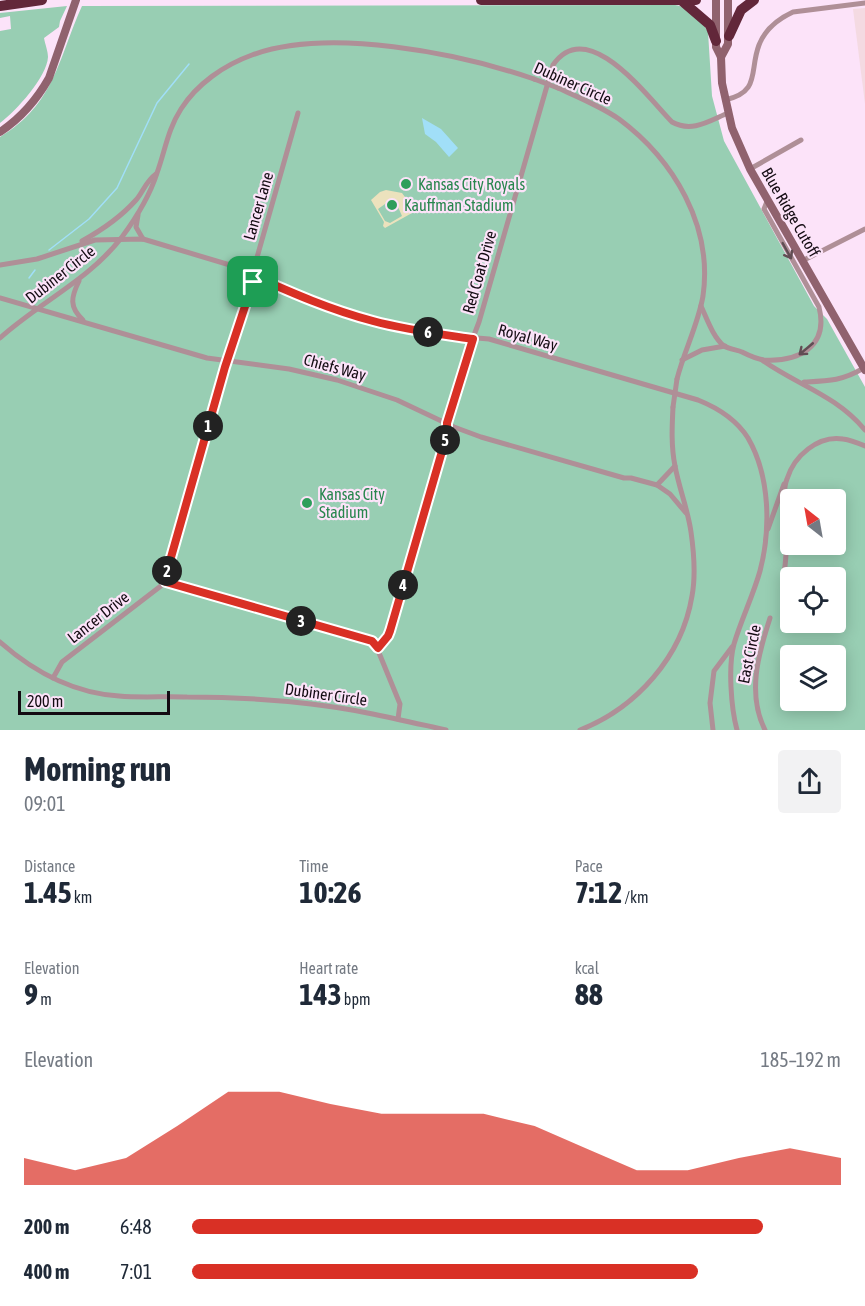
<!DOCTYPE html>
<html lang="en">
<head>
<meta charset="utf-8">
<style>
	:root { --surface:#fff; --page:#f2f2f3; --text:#1f2937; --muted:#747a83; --accent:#d93025 }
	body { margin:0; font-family:"Asap Condensed",sans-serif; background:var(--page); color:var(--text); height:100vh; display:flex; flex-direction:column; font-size:22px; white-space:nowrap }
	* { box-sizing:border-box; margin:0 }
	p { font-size:20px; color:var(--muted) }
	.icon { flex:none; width:33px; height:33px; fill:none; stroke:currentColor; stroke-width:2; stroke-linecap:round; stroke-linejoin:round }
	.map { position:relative; height:730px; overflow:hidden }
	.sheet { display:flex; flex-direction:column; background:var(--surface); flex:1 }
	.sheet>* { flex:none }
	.needle { width:39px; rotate:329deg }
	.controls { position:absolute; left:780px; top:489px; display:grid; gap:12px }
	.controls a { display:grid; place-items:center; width:66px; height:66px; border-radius:6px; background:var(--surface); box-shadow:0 3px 15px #0003; font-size:30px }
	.scale { position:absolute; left:18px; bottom:15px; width:152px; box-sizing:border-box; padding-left:6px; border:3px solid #130b12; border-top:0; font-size:16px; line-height:21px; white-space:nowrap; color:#130b12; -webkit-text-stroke:4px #fce3f9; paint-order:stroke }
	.pin { position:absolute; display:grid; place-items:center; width:51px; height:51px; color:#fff; margin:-26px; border-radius:12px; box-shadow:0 3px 9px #0006 }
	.km { position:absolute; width:30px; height:30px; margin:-15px; border-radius:50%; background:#222; color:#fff; font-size:16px; line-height:30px; text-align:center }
	.round { display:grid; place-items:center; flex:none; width:63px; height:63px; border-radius:6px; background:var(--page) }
	.summary { display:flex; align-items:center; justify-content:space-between; height:102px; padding:0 24px }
	h1 { font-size:33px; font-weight:700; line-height:45px }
	.stats { display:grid; grid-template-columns:repeat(3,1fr); gap:9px; height:102px; padding:6px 24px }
	.stats div { display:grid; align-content:center }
	.stats b { font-size:30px; font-weight:700 }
	.stats small { font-size:16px; font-weight:400 }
	.stats p { font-size:16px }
	.chart { height:168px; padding:12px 24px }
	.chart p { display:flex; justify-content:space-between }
	.chart svg { width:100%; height:108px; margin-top:6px; fill:var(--accent); opacity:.7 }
	ul { padding:0 24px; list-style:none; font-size:20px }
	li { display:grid; grid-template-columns:96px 72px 1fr; align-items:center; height:45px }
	li i { height:15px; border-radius:8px; background:var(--accent) }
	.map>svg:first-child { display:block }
</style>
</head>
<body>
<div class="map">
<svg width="865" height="730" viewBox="0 0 865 730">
	<rect width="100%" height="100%" fill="#fce3f9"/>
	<!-- industrial -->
	<polygon fill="#f4dae2" points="865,8 865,104 853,9"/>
	<!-- green -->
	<g fill="#98ceb3" fill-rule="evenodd">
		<path d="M 675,5 C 690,7 702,19 708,32 L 712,96 L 724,141 L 814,306 L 827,319 L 865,387 L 865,730 L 0,730 L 0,137 C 55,104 58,59 82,6 ZM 790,500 L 836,500 L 836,544 L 790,544 ZM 790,578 L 836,578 L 836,622 L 790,622 ZM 790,656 L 836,656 L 836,700 L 790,700 Z"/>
		<path d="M 67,6 L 60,21 L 59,27 L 44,38 C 45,44 48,51 48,57 C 47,77 16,111 0,123 L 0,31 L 11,29 L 10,16 L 0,18 L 0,13 Z"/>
	</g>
	<!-- sand -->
	<path fill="#ece2bd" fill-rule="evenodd" d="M 386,190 L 402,193 L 411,205 L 412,213 L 385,228 L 383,226 L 384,222 L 371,200 L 380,192 ZM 392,199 L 395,200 L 402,216 L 390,223 L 385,221 L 378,209 Z"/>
	<!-- water -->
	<polygon fill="#a1dff8" points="422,118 441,129 458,148 449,157 436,142 425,134"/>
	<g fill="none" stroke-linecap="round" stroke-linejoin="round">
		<!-- stream -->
		<g stroke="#a1dff8" stroke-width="1.5">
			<polyline points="49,250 89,219 117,188 157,103 189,64"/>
			<polyline points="29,278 35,270"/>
		</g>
		<!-- minor -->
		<g stroke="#af8f97" stroke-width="5">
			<path d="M 558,88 C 578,97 600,106 619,119 C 674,160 713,226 703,296 C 698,325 684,351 677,379"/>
			<path d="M 725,100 C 761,92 749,71 759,45 C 765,29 778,19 793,12 L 865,3"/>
			<polyline points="750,169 801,140"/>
			<polyline points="138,215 136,227 143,239"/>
			<path d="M 82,241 C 102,230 120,218 136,200 C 143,192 146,181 156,174"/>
			<polyline points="804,260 865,229"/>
			<path d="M 0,265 L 37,259 L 95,240 L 143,239 L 240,268 L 302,297 L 373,321 L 441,335 L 489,339 L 698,400 C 718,408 736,419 748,438 C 770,476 771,529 760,571 C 753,596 741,620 734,644 C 728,666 731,708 737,730"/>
			<path d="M 79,281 C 71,297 69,307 83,320"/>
			<polyline points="0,298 207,358 289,369 337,380 397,400 454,427 481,437 624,478 631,478 657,485 675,466"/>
			<path d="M 701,306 C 707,319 713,337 724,346 C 729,349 737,350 742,352 C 748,355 756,359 764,360 C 798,362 829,347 819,307 L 764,209 L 768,199"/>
			<path d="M 0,338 C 40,302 89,280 122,237 C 136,218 150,195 157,173 C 165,151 168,129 181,109 C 197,84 224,65 252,55 C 329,27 458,53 534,79"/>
			<polyline points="682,360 702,350 725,346"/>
			<path d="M 762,360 C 797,385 836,395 865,430"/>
			<path d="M 804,382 C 829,381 842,381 864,368"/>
			<polyline points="657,485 670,494 686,513"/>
			<polyline points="768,529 784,484"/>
			<path d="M 784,576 C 786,557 788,539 787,520 C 786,507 782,491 787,479 C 794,456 818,435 843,439 C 851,440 858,443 865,446"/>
			<polyline points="166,582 166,575 225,367 253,282 252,275 298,113"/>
			<polyline points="166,582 372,641 377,648"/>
			<path d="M 0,642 C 34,672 73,693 119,696 C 142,698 165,696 187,697 C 228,697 270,699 311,704 C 356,709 401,720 446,730"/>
			<polyline points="53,678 62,662 166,582"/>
			<path d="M 398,719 L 400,704 L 377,648 L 389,636 L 447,434 L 447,423 L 471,343 L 479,322 L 553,65 C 588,14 649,99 672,122 C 692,133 709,121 728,113"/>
			<path d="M 580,730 C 636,708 682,657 692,596 C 696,575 694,553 691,532 C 688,510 679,488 675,466 C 671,446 672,427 673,407"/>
			<polyline points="713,730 710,703 714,671 732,647"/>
			<path d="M 765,730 C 747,694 758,655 770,618"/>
		</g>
		<!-- secondary -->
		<g stroke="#90626e" stroke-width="8">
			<polyline points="716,0 716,47 721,57 722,83 732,128 750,169 865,370"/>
			<polyline points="721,57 728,44 728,0"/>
			<path d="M 0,132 C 21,118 36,101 49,78 L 76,0"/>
		</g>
		<!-- motorway -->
		<g stroke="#62273a" stroke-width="10">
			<polyline points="481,0 696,0"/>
			<polyline points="682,1 710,25 716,41"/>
			<polyline points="0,6 42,0"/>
			<polyline points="729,36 741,10 754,0"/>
		</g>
		<!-- minor-bridge -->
		<g stroke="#af8f97" stroke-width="5">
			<polyline points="534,79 558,88"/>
			<polyline points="673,407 677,379"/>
		</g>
	</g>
	<!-- one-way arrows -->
	<defs><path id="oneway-shaft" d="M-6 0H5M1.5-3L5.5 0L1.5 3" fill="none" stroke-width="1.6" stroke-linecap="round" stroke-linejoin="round" transform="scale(1.5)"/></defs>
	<g stroke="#614d54">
		<use href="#oneway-shaft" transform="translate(787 251) rotate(61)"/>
		<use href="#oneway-shaft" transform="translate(806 349) rotate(140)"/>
	</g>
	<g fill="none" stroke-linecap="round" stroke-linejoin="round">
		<!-- route casing -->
		<g stroke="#fff" stroke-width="12">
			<path id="route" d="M 252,275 C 292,293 331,310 373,321 C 406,330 439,334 473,339 L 447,423 L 447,434 L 390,631 L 388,636 L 378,648 L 372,641 L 166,582 L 166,575 L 225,367 L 253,282 Z"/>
		</g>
		<!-- route -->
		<use href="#route" stroke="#d93025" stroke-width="8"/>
	</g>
	<!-- markers -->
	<g fill="#2e9e5b" stroke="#fce3f9" stroke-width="2">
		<circle cx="406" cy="184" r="6"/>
		<circle cx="392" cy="205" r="6"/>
		<circle cx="307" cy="503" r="6"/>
	</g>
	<g text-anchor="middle" stroke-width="4.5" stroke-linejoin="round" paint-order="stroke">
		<!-- street labels -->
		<g font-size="16" fill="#130b12" stroke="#fce3f9">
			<text transform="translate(573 83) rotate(24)" y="6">Dubiner Circle</text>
			<text transform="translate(258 206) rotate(-74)" y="6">Lancer Lane</text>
			<text transform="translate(791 212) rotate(60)" y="6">Blue Ridge Cutoff</text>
			<text transform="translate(479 272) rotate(-74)" y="6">Red Coat Drive</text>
			<text transform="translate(60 274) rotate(-38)" y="6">Dubiner Circle</text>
			<text transform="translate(528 337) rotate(16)" y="6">Royal Way</text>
			<text transform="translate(335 367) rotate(15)" y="6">Chiefs Way</text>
			<text transform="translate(98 617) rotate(-38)" y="6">Lancer Drive</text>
			<text transform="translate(749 654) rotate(-78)" y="6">East Circle</text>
			<text transform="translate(326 694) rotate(8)" y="6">Dubiner Circle</text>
		</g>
		<!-- leisure labels -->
		<g font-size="16" fill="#27864d" stroke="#fce3f9" text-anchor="start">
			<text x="418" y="190">Kansas City Royals</text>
			<text x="404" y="211">Kauffman Stadium</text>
			<text x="319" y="500">Kansas City<tspan x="319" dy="18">Stadium</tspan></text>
		</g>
	</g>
</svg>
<div class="controls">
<a><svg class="needle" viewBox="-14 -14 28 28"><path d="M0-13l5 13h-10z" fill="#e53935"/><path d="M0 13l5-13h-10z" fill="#747a83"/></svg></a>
<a><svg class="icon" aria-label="locate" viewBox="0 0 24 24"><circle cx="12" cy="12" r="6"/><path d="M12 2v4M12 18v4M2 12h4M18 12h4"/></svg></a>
<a><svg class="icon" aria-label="layers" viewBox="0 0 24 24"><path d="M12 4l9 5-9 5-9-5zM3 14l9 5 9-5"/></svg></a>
</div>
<div class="scale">200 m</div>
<div class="pin" style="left:253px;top:282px;background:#1e9e55"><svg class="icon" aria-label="arrive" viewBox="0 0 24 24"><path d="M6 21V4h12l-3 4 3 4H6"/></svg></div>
<b class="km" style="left:208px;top:426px">1</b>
<b class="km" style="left:167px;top:571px">2</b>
<b class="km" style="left:301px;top:621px">3</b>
<b class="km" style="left:403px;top:585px">4</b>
<b class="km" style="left:445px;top:440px">5</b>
<b class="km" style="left:428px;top:332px">6</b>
</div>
<section class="sheet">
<div class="summary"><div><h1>Morning run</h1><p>09:01</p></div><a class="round"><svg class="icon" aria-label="share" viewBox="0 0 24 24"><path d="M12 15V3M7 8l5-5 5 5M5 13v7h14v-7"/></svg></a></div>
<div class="stats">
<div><p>Distance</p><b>1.45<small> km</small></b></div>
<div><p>Time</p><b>10:26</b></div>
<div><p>Pace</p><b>7:12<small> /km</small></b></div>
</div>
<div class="stats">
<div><p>Elevation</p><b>9<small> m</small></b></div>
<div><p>Heart rate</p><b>143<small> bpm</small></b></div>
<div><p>kcal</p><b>88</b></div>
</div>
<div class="chart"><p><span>Elevation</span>185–192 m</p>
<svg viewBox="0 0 160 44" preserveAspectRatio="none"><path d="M0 44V33L10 38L20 33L30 20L40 6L50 6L60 11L70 15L80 15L90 15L100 20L110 29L120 38L130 38L140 33L150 29L160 33V44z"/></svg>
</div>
<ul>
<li><b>200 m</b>6:48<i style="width:88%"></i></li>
<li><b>400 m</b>7:01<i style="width:78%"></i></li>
</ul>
</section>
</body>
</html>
